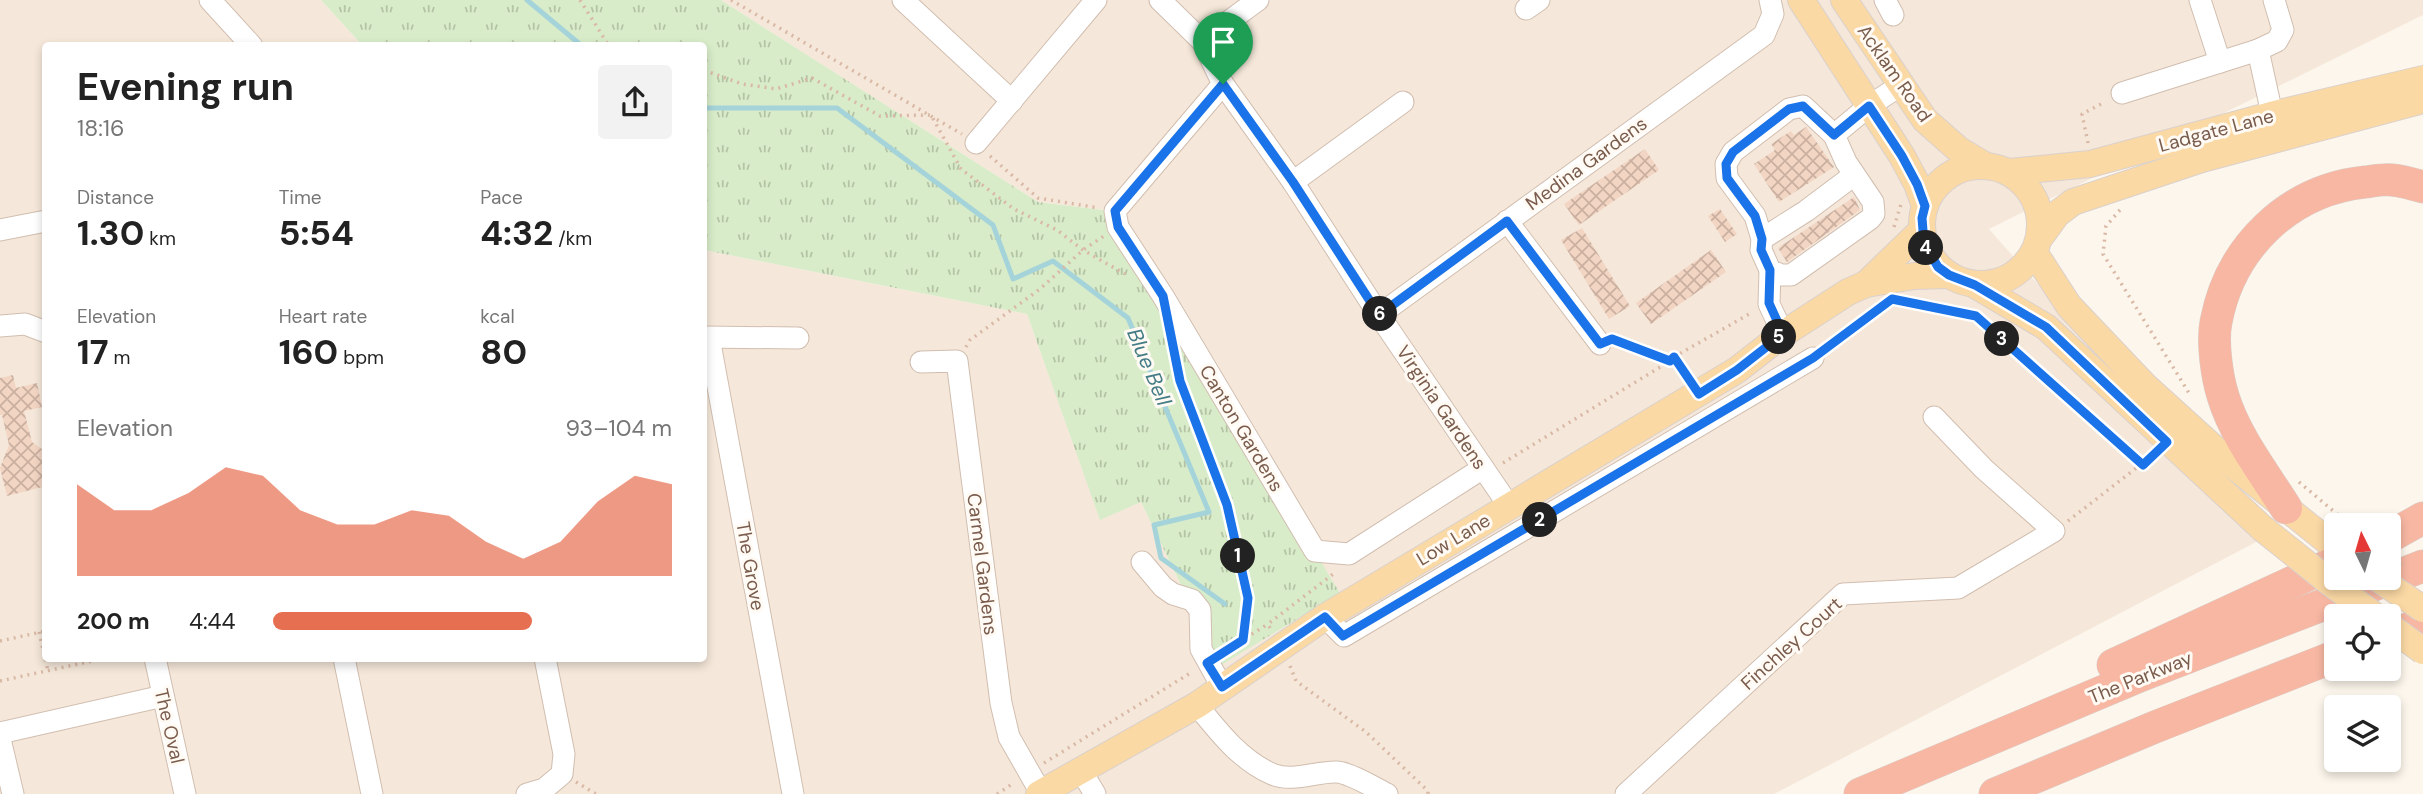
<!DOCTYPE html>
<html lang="en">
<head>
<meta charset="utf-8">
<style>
	:root { --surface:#fff; --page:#f2f2f2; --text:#222; --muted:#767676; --accent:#e76f51 }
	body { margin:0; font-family:"DM Sans",sans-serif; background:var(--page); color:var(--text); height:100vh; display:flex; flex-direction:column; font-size:26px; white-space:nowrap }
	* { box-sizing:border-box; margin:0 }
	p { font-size:23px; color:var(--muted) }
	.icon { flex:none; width:38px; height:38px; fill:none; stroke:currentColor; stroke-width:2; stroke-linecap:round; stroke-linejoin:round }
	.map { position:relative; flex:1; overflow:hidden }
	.panel { position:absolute; left:42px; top:42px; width:665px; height:620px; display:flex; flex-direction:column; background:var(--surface); border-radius:7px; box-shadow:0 4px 10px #0003 }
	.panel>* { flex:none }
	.needle { width:46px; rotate:355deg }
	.tools { position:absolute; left:2324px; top:513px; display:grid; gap:14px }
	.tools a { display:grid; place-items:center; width:77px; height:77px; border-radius:7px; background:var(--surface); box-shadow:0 4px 10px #0003; font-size:35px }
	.pin { position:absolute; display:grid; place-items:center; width:60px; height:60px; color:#fff; margin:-72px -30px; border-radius:50% 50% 50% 0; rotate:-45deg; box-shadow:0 0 7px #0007 }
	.pin .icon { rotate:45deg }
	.km { position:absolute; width:35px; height:35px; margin:-18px; border-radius:50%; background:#222; color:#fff; font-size:19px; line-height:35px; text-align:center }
	.round { display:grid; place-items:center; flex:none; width:74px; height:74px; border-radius:7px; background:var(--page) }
	.summary { display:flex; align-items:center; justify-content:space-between; height:119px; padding:0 35px }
	h1 { font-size:38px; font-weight:700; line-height:52px }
	.stats { display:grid; grid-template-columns:repeat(3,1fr); gap:10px; height:119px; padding:7px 35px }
	.stats div { display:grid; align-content:center }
	.stats b { font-size:35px; font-weight:700 }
	.stats small { font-size:19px; font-weight:400 }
	.stats p { font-size:19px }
	.chart { height:196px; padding:14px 35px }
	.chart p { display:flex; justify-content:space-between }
	.chart svg { width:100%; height:126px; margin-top:7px; fill:var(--accent); opacity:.7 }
	ul { padding:0 35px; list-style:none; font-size:23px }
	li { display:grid; grid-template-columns:112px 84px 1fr; align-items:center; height:52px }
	li i { height:18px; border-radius:9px; background:var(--accent) }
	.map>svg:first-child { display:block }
</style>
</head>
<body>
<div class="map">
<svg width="2423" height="794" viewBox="0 0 2423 794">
	<defs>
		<pattern id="grass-tufts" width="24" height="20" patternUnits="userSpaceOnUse" patternTransform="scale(1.75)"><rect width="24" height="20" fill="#d8ecc9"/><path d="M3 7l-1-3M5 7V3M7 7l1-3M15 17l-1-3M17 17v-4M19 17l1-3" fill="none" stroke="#b4c2a5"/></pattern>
		<pattern id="building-cross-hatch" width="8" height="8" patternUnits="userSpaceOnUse" patternTransform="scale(1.75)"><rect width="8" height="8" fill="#f3d5c3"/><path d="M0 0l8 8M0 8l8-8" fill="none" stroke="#cab0a1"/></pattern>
	</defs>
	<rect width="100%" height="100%" fill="#fdf6ec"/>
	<!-- residential -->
	<polygon fill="#f5e8da" points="0,0 321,0 362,45 46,46 46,658 704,658 704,250 1027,314 1100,519 1141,502 1220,666 1340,593 1115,238 1103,210 1038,202 721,0 2423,0 2423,15 1989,229 2262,539 1774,794 0,794"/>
	<!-- grass -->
	<polygon fill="url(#grass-tufts)" points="321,0 721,0 1038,202 1103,210 1115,238 1160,297 1340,593 1220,666 1141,502 1100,520 1027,314 704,250 704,46 362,45"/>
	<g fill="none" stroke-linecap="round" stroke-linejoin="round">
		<!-- stream -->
		<g stroke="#a5d3da" stroke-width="5">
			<polyline points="527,0 582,46"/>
			<polyline points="704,108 837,108 993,225 1013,279 1053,261 1128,318 1209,512 1154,525 1161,558 1225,604"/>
		</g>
	</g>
	<!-- building -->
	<g fill="url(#building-cross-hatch)">
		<polygon points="1806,127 1834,167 1779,202 1754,164 1775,150 1771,144 1791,131 1794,135"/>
		<polygon points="1645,149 1659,170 1579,225 1564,204"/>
		<polygon points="1854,197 1860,210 1787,262 1778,248"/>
		<polygon points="1720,209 1737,234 1725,242 1708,216"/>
		<polygon points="1582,228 1630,306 1609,319 1561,240"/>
		<polygon points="1711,250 1726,272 1651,324 1636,303"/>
		<polygon points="13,375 16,388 37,383 42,407 24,411 32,442 46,452 46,486 7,496 0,468 9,445 2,415 0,415 0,378"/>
	</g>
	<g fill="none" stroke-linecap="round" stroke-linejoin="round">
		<!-- minor casing -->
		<g stroke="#d1beb0" stroke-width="23">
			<g id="minor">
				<polyline points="210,0 252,46"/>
				<polyline points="903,0 1012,101"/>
				<polyline points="1160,0 1202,41 1223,84 1293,182 1379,315 1509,506"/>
				<polyline points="1885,0 1893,15"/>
				<polyline points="2200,0 2220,62"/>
				<polyline points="1526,9 1539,0"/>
				<polyline points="1202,41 1258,0"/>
				<polyline points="2258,50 2277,41 2283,30 2274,0"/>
				<polyline points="1223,84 1115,211 1118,227 1163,296 1315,551 1349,554 1483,468"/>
				<polyline points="2122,93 2258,50 2269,100 2272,129"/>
				<polyline points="1834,135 1846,162 1873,202 1874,214 1870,219 1791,275 1781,275 1770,270 1761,250 1762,239 1755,216 1727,178 1726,164 1733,152 1789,109 1803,106 1834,135 1869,106 1901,85"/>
				<polyline points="976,143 1096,0"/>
				<polyline points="1293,182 1403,102"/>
				<polyline points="1507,221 1600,344"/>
				<polyline points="0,230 46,221"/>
				<polyline points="1762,239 1806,211 1854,175"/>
				<polyline points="1770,270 1769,304 1783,334"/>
				<polyline points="1379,315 1764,35 1773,14 1770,0"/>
				<polyline points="0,326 25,324 46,332"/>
				<polyline points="704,337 798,338"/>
				<polyline points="709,338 793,794"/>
				<polyline points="921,362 957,361 1001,703 1009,737 1041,793"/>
				<polyline points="1142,562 1163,587 1173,594 1192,600 1200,610 1201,649 1222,687"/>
				<polyline points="1325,617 1344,636 1813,358"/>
				<polyline points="155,658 185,794"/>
				<polyline points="344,658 372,794"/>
				<path d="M 1197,705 C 1218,731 1240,760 1272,774 C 1293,783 1316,771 1337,772 C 1350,773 1375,788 1387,794"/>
				<polyline points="0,733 163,696"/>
				<polyline points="0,739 13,794"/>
				<polyline points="1080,769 1095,794"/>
				<polyline points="527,794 544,789 562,774 564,754 545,658"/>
				<polyline points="1626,794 1843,594 1958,588 2054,531 1984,469 1934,417"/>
			</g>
		</g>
		<!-- major casing -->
		<g stroke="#dad1cd" stroke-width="28">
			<g id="major">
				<polyline points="1801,0 1902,156 1917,184 1925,206"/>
				<polyline points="1844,0 1925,120 1959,150 1986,166"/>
				<circle cx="1981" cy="225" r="59"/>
				<polyline points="2009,172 2090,164 2271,115 2423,79"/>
				<polyline points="2041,236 2057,214 2073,202 2202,159 2423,100"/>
				<polyline points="2034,252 2069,306 2145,386 2229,462 2336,548"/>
				<polyline points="1866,284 1922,230"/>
				<polyline points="1975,285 2046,327 2262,528"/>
				<polyline points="1039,794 1197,705 1325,617 1737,370 1783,334 1848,292 1866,284 1914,276 1949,275"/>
			</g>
		</g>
		<!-- highway casing -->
		<g stroke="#dad1cd" stroke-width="33">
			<g id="highway">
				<path d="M 2286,508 C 2264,473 2235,436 2223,396 C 2217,377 2212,342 2216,322 C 2230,247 2289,190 2365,182 C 2373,181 2383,179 2392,180 C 2402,181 2413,184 2423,187"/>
				<polyline points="2389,537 2423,518"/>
				<polyline points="2389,636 2423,623"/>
				<polyline points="2113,665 2336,562"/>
				<polyline points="1860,794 2142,675 2423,566"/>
				<polyline points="1995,794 2155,727 2336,656"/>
			</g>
		</g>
		<!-- path -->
		<g stroke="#d9b8a5" stroke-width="3.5" stroke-dasharray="2 5" stroke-linecap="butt">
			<polyline points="580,0 609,46"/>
			<polyline points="731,0 962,134"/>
			<polyline points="704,73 709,72 742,84 776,89 812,78 880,116 931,115 961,169 1014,209 1057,230 1083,250 1125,274"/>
			<polyline points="2088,143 2082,114 2105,102"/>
			<polyline points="990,156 1038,198 1099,208"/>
			<polyline points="2120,210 2106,226 2103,254 2189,393"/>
			<polyline points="1894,227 1901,204"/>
			<polyline points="1901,301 1975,316 2143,465"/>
			<polyline points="1618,341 1669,361"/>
			<polyline points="966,347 970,340 1040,289 1083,250 1104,236"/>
			<polyline points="1826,348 1887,303"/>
			<polyline points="1175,356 1180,381 1227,505 1248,598 1243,640"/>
			<polyline points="1674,357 1751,313"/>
			<polyline points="1675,358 1686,375"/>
			<polyline points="1503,463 1670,361"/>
			<polyline points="2299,482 2350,525"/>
			<polyline points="2068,521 2153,455"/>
			<polyline points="1270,628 1268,624 1336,572"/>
			<polyline points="39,632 48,671"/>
			<polyline points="0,641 46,631"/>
			<polyline points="1222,653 1268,624"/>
			<polyline points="1290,666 1296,681 1366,732 1428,791 1428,794"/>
			<polyline points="0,681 106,658"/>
			<polyline points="1044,763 1192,672"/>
			<polyline points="576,782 596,794"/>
			<polyline points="997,794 1014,783"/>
		</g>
		<!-- minor -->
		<use href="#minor" stroke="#fff" stroke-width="21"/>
		<!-- major -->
		<use href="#major" stroke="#fbd9a5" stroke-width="26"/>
		<!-- highway -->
		<use href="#highway" stroke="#f7b7a3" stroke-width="32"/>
		<!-- major-bridge casing -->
		<g stroke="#dad1cd" stroke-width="28" stroke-linecap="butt">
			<g id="major-bridge">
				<polyline points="2262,528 2328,581 2375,616"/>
				<polyline points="2377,578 2423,609"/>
				<polyline points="2389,626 2423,651"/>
			</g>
		</g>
		<!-- path-bridge -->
		<polyline stroke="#d9b8a5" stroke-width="3.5" stroke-dasharray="2 5" stroke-linecap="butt" points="2389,556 2404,567"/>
		<!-- major-bridge -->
		<use href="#major-bridge" stroke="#fbd9a5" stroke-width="26"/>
	</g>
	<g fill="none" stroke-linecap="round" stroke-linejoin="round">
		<!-- route casing -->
		<g stroke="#fff" stroke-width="14">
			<polygon id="route" points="1223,84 1293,182 1379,315 1507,221 1600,344 1612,339 1670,361 1674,357 1699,394 1737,370 1783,334 1769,303 1770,270 1761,250 1762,239 1755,216 1727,178 1726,164 1733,152 1789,109 1803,106 1834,135 1869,106 1902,156 1917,184 1925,206 1922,218 1924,243 1938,267 1949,275 1975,285 2046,327 2167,442 2143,465 1976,316 1892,299 1813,358 1343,636 1325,617 1222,687 1207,663 1243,640 1248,598 1227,505 1180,381 1163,296 1118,227 1115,211"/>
		</g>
		<!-- route -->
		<use href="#route" stroke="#1a73e8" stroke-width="9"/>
	</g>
	<g text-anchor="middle" stroke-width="6" stroke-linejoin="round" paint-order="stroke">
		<!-- street labels -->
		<g font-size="19" fill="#7a5c4d" stroke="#fffaf3">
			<text transform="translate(1895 73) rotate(55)" y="7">Acklam Road</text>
			<text transform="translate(2216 130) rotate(-15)" y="7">Ladgate Lane</text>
			<text transform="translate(1586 163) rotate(-36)" y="7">Medina Gardens</text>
			<text transform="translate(1442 407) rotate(56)" y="7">Virginia Gardens</text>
			<text transform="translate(1242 428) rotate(59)" y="7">Canton Gardens</text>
			<text transform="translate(1453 539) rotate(-31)" y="7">Low Lane</text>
			<text transform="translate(983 564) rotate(83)" y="7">Carmel Gardens</text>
			<text transform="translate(751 566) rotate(80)" y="7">The Grove</text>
			<text transform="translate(1791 643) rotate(-42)" y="7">Finchley Court</text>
			<text transform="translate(2140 677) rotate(-22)" y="7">The Parkway</text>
			<text transform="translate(170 726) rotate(77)" y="7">The Oval</text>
		</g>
		<!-- water labels -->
		<g font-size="21" font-style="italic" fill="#437c86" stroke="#fffaf3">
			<text transform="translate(1149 367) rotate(67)" y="7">Blue Bell</text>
		</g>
	</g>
</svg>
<div class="tools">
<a><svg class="needle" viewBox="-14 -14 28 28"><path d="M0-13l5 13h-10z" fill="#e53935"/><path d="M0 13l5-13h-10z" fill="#767676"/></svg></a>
<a><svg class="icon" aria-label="locate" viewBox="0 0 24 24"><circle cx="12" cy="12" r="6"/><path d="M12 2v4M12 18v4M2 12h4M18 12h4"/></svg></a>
<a><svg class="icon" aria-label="layers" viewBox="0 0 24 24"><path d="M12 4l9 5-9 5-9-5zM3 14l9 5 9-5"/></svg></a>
</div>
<div class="pin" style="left:1223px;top:84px;background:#1e9e55"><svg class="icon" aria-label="arrive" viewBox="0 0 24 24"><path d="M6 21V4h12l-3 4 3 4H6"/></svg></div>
<b class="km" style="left:1238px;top:556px">1</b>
<b class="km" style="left:1540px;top:520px">2</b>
<b class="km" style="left:2002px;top:339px">3</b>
<b class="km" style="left:1926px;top:248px">4</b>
<b class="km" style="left:1779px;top:337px">5</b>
<b class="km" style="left:1380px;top:314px">6</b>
<section class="panel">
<div class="summary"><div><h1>Evening run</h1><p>18:16</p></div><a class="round"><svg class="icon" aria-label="share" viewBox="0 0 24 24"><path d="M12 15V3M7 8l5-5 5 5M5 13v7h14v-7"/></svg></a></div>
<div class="stats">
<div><p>Distance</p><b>1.30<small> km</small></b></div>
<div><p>Time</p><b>5:54</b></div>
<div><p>Pace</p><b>4:32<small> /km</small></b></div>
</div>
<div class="stats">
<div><p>Elevation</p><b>17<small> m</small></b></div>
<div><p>Heart rate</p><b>160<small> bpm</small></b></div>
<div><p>kcal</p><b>80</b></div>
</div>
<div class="chart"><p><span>Elevation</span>93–104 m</p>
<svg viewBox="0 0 160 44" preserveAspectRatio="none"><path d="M0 44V12L10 21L20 21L30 15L40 6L50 9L60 21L70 26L80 26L90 21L100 23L110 32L120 38L130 32L140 18L150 9L160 12V44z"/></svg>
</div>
<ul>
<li><b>200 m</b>4:44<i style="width:65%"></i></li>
</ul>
</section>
</div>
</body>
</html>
